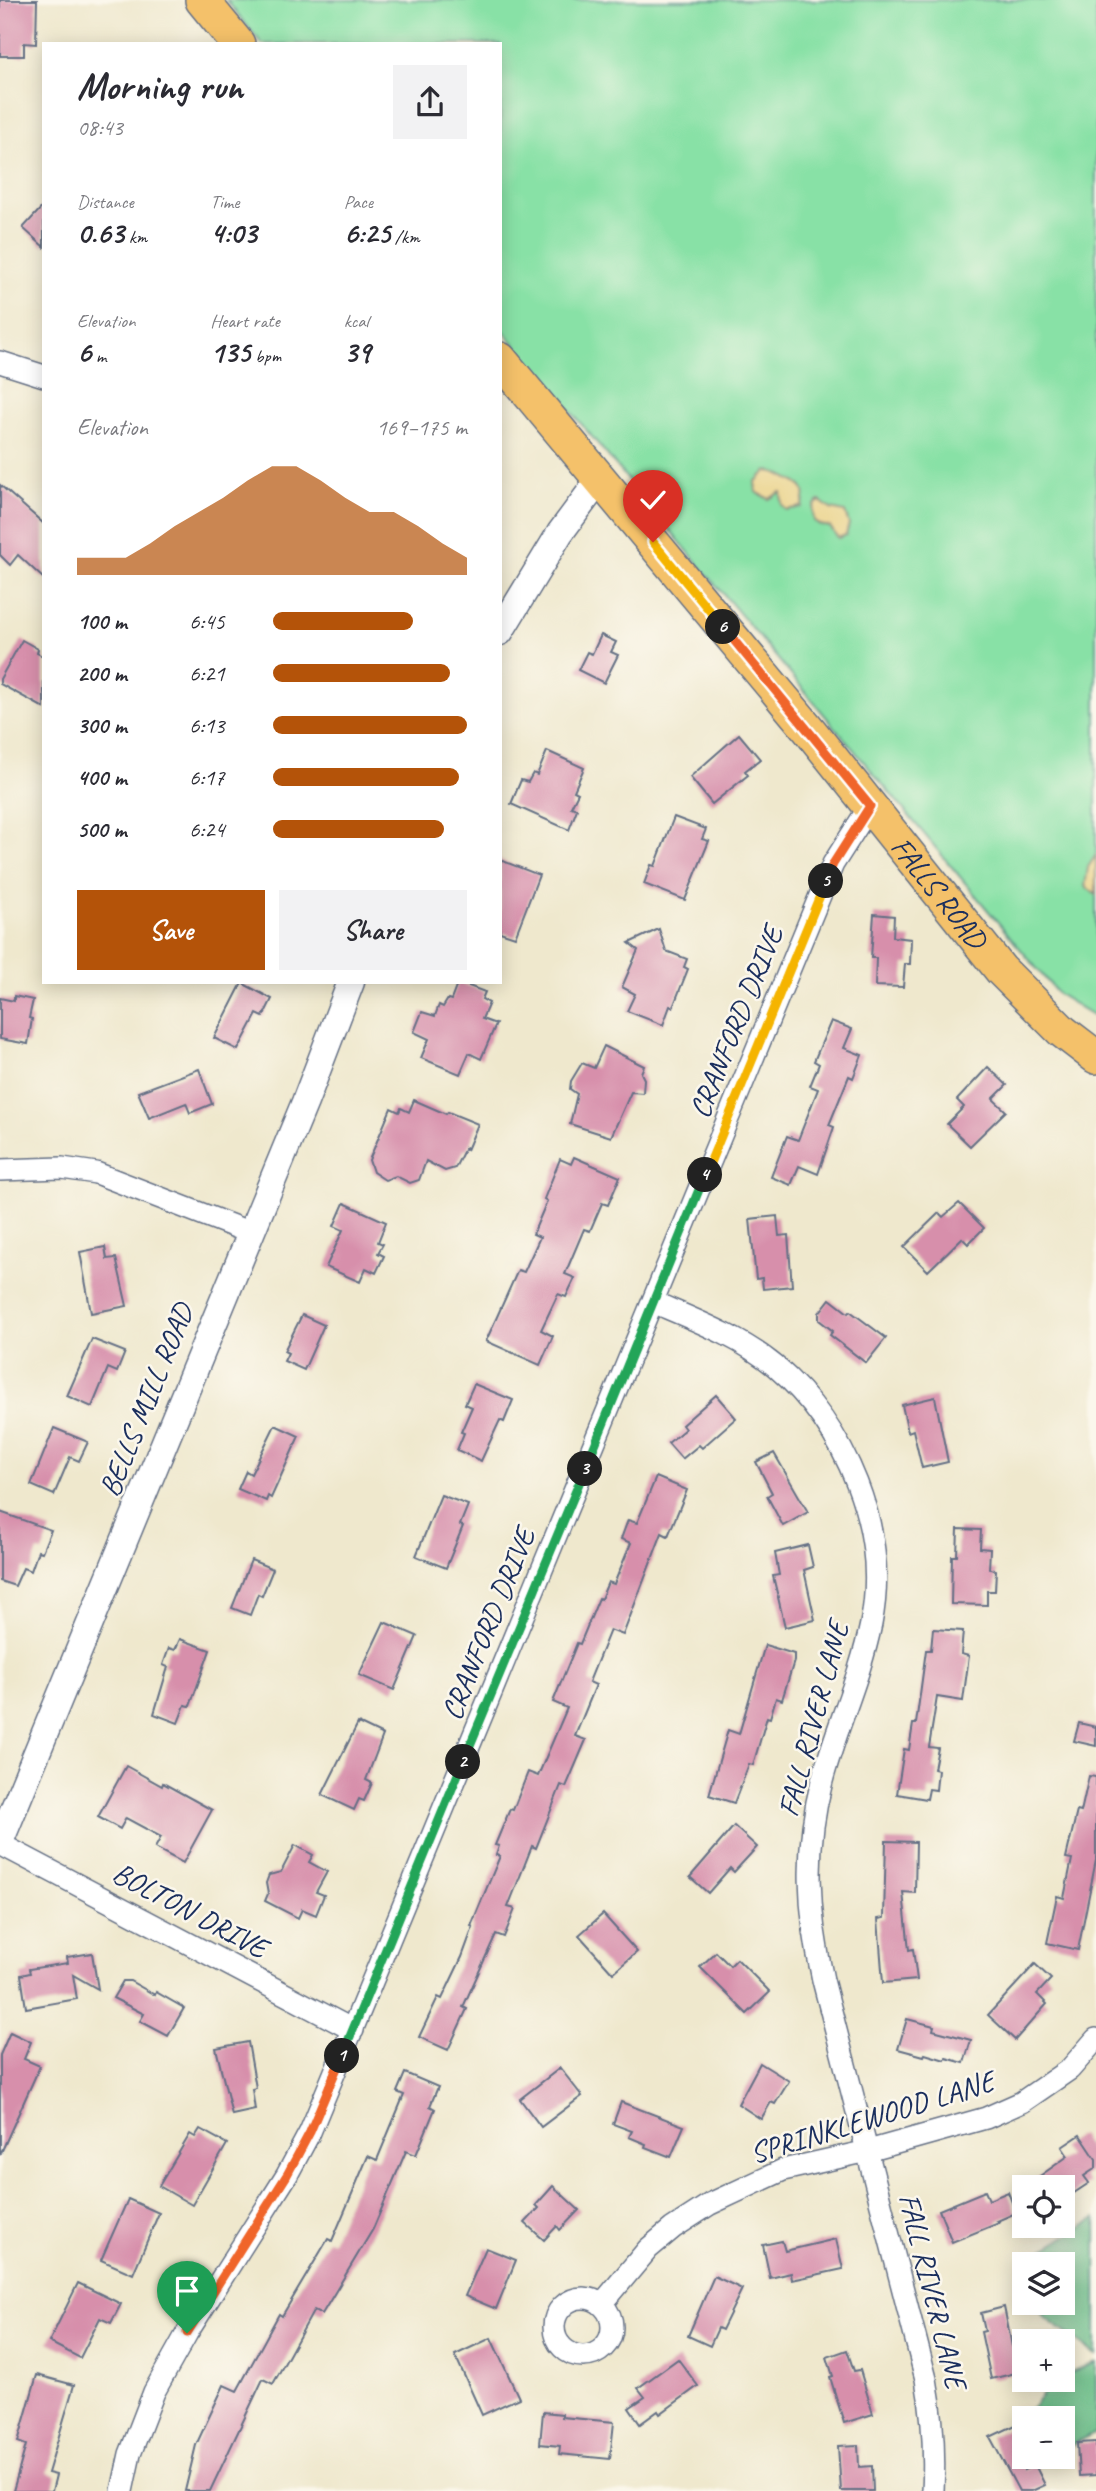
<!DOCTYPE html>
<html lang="en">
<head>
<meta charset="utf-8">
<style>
	:root { --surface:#fff; --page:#f2f2f3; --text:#2b2b33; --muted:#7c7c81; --accent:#b45309 }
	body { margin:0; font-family:Caveat,sans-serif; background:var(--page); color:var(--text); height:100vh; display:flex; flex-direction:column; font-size:26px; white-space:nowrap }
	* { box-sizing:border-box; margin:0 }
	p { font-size:23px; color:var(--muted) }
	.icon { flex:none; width:38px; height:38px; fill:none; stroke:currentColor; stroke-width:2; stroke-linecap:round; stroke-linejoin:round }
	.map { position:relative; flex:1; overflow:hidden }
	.panel { position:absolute; left:42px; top:42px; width:460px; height:942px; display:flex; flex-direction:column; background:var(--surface); border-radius:0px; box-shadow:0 4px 18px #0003 }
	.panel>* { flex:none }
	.fabs { position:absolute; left:1012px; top:2175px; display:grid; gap:14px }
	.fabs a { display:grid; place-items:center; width:63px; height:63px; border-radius:0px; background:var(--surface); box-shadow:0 4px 18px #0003; font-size:35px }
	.pin { position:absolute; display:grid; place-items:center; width:60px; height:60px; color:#fff; margin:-72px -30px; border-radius:50% 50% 50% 0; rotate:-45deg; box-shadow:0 0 7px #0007 }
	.pin .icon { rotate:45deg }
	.km { position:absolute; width:35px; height:35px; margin:-18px; border-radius:50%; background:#222; color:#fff; font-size:19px; line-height:35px; text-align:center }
	.round { display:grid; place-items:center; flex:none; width:74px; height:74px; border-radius:0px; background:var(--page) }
	.head { display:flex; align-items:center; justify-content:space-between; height:119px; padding:0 35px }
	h1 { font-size:38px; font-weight:700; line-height:52px }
	.figures { display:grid; grid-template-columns:repeat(3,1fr); gap:10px; height:119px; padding:7px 35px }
	.figures div { display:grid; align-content:center }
	.figures b { font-size:30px; font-weight:700 }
	.figures small { font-size:19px; font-weight:400 }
	.figures p { font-size:19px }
	.chart { height:196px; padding:14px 35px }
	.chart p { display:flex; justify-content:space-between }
	.chart svg { width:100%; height:126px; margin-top:7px; fill:var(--accent); opacity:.7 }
	.action { display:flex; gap:14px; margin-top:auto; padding:14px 35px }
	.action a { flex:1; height:80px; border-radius:0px; background:var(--accent); color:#fff; font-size:28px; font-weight:700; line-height:80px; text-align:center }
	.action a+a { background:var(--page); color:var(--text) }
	ul { padding:0 35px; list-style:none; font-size:23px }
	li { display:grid; grid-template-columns:112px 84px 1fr; align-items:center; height:52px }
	li i { height:18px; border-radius:9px; background:var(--accent) }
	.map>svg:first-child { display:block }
</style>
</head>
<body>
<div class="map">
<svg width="1096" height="2491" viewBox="0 0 1096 2491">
	<rect width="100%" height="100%" fill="#fbf7ec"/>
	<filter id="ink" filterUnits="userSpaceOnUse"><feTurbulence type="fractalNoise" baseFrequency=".0143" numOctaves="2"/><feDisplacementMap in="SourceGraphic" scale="14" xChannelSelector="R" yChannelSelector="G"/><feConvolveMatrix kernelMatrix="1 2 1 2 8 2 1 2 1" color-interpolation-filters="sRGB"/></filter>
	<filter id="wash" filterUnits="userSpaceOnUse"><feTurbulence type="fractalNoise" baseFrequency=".00686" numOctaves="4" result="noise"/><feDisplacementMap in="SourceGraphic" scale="28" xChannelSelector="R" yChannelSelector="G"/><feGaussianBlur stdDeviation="1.57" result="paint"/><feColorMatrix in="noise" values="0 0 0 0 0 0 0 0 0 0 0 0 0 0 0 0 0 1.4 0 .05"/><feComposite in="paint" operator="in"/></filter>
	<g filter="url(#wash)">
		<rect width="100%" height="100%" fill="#efe8cd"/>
		<!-- green -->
		<polygon fill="#88e1a6" stroke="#528882" stroke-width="2" points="226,0 1096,0 1096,1017 1058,994 501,328 500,44 262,44"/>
		<!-- forest -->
		<g fill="#6ebf8b" stroke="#447774" stroke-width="2">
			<polygon points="1096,2218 1096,2355 1044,2317 1037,2303 1062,2303 1062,2264 1031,2264 1035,2255"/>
			<polygon points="1096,2362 1096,2432 1062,2450 1062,2418 1031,2418 1029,2411 1053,2381 1062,2380 1062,2377"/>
		</g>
		<!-- sand -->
		<g fill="#eeda9e" stroke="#84847e" stroke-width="2">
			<path d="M 767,471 C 776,471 781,475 789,479 C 804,486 808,490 802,507 L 786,510 L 782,505 L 781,492 L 769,499 L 756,492 L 755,482 Z"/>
			<path d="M 820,501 L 831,509 L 845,512 L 849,524 L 846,535 L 838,538 L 830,527 L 820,525 L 814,521 C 813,514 811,505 820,501 Z"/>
			<polygon points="1096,855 1096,895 1085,886 1088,867"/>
		</g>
		<g id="blocks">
			<!-- building -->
			<g fill="#d78fab">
				<polygon points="0,0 37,0 36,44 24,43 24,56 0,56"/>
				<polygon points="44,205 44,247 23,228"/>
				<polygon points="0,485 44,524 44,579 18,555 10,565 0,555"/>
				<polygon points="601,635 616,642 611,652 618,655 604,683 578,670 587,652 592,654"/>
				<polygon points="22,640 38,649 37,653 44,657 44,708 0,684 0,679"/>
				<polygon points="739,734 760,759 745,771 748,775 712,804 690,777"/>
				<polygon points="547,751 584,768 574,791 578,793 571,807 577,809 569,830 511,804 521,780 528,782 533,773 537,775"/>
				<polygon points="674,817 706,829 702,839 709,841 685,900 644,884 651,865 655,866"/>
				<polygon points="500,860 539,875 515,937 500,932"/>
				<polygon points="874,914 894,916 893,937 911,939 910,964 905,964 903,987 875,986 876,958 871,958"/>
				<polygon points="659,929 666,951 687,959 684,967 688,969 673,1007 670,1006 663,1025 627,1011 635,994 622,987 638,950 629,943"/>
				<polygon points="458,982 485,992 482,999 489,1003 482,1019 496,1024 481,1059 469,1053 460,1074 421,1058 429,1039 414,1032 422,1012 435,1016 439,1005 443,1007 448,999 451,1000"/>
				<polygon points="242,983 272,999 263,1017 257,1014 238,1050 214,1038"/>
				<polygon points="14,996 33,1000 29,1018 32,1019 28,1044 0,1039 0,998 14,1001"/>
				<polygon points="831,1021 852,1029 844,1048 862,1055 853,1078 849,1076 829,1125 834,1127 818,1174 799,1166 791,1185 771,1177 787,1136 798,1140 818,1089 810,1086 819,1064 814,1061"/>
				<polygon points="604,1046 644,1066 641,1073 644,1079 643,1093 631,1092 611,1137 570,1124 577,1094 570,1089 571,1081 582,1063 594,1068"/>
				<polygon points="988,1067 1007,1085 993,1099 1006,1111 970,1146 947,1124 964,1107 957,1100"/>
				<polygon points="199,1069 212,1104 190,1113 186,1103 149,1118 138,1092"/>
				<polygon points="414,1100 446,1114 448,1112 478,1124 467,1150 465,1148 455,1168 445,1171 426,1161 419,1180 410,1183 396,1176 385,1180 373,1172 369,1160 391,1108 399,1112 401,1108 409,1112"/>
				<polygon points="574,1157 620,1177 608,1205 602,1203 590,1231 584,1229 565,1274 575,1278 566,1297 558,1294 541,1330 553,1336 540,1365 486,1341 518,1270 524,1272 540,1237 533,1234 547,1201 544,1199 560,1159 571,1164"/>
				<polygon points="344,1203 386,1222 378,1242 383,1244 378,1253 384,1256 376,1273 366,1268 360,1282 326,1267 343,1230 334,1226"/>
				<polygon points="959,1203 984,1228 968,1244 962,1238 928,1271 904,1247 939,1213 943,1217"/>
				<polygon points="777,1216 779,1236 788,1235 792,1286 763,1289 762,1278 756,1279 750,1219"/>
				<polygon points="105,1247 107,1259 116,1258 127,1306 91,1313 80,1252"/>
				<polygon points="830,1299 848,1313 850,1311 886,1338 866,1363 830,1335 833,1331 819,1320 819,1313"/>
				<polygon points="302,1315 324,1325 304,1370 284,1361 288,1353 284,1351"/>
				<polygon points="92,1339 125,1352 117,1372 108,1368 92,1407 67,1396"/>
				<polygon points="474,1384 513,1400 504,1422 500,1420 481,1461 457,1450 464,1433 461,1432 472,1407 465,1404"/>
				<polygon points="716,1395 736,1418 702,1448 699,1445 682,1459 668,1443 685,1429 682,1425"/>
				<polygon points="935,1397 948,1462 922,1468 913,1430 908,1432 902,1405"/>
				<polygon points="275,1425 299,1436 271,1498 268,1496 266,1501 238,1489 246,1471 251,1474"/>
				<polygon points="54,1428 88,1442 79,1461 70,1457 54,1495 31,1485"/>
				<polygon points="774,1453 808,1512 783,1526 767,1496 772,1493 756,1462"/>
				<polygon points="656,1477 687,1490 668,1536 662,1533 623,1635 610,1630 589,1682 596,1685 575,1736 586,1740 566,1787 561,1785 536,1848 532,1846 508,1907 515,1909 504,1937 496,1934 463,2007 467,2009 448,2050 419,2037 438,1997 442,1999 462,1957 473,1927 471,1926 500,1856 496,1855 499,1846 495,1845 510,1809 513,1810 528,1772 538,1776 567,1708 553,1702 577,1643 580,1644 599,1598 601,1599 608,1582 614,1584 631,1543 621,1539 628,1520 637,1523"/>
				<polygon points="441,1495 468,1505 460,1525 463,1526 446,1568 416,1556"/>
				<polygon points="0,1512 51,1530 42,1552 38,1551 31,1571 23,1568 15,1586 0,1581"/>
				<polygon points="958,1529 981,1530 980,1548 990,1549 989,1569 996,1570 995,1591 987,1591 987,1605 951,1604 952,1556 957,1556"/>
				<polygon points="808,1545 813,1567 804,1570 815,1620 785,1627 773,1576 779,1575 775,1553"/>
				<polygon points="251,1560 273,1569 262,1596 258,1594 250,1615 232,1608"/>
				<polygon points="384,1622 417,1636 394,1690 359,1675"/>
				<polygon points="933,1629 963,1631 961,1654 969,1656 963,1701 937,1697 929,1747 938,1748 934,1769 938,1770 936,1790 929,1789 927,1799 897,1794 904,1749 909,1750 913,1724 916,1724 926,1650 931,1650"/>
				<polygon points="180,1639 210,1650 190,1706 185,1705 178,1723 154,1714 168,1667 163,1665 169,1648 175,1650"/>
				<polygon points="765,1645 794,1654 794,1661 782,1700 776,1698 770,1718 767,1717 753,1765 749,1764 734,1803 709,1795 728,1730 739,1734"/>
				<polygon points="358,1723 383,1735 366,1780 372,1783 364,1801 359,1799 354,1810 322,1795"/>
				<polygon points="1079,1723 1096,1727 1096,1746 1074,1741"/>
				<polygon points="126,1766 162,1786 163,1783 212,1810 183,1863 155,1848 161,1837 126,1818 120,1829 98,1817"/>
				<polygon points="1089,1776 1096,1777 1096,1860 1078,1950 1047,1943 1057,1896 1064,1898 1072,1859 1066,1858 1077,1811 1081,1812"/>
				<polygon points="734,1826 757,1847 734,1872 730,1868 708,1893 690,1877"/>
				<polygon points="886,1841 916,1842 915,1893 903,1892 909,1950 913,1949 917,1980 883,1983 878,1919 884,1918"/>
				<polygon points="295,1845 313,1855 309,1862 327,1872 316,1892 324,1895 316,1915 302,1909 298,1918 265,1901 268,1894 266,1883 269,1875 281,1872"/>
				<polygon points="603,1914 637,1952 613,1973 579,1935"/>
				<polygon points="716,1952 730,1966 737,1959 770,1992 747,2014 700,1967"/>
				<polygon points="92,1953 98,1989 73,1975 77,1999 26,2008 21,1975 30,1973 29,1969 68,1963 67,1957"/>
				<polygon points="1035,1964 1051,1979 1037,1994 1047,2004 1015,2040 988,2015"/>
				<polygon points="123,1981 130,1981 155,1995 156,1992 184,2008 168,2036 140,2021 144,2014 113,1998"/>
				<polygon points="907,2019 934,2026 933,2030 971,2040 964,2063 946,2058 945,2060 925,2054 924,2056 898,2049"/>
				<polygon points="10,2032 31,2042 24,2059 40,2066 0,2155 0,2055"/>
				<polygon points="248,2042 256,2088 252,2089 255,2110 232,2115 216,2048"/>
				<polygon points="760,2063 789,2081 775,2104 771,2102 761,2119 738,2104"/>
				<polygon points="560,2068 582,2096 541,2127 520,2099"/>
				<polygon points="405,2073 438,2087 430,2106 435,2109 416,2155 406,2151 373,2229 322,2314 314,2310 273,2384 263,2379 210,2491 185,2491 196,2445 224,2385 237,2391 279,2314 282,2316 328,2239 332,2241 368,2156 377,2160 404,2095 397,2092"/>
				<polygon points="621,2102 684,2126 671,2157 645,2147 646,2144 629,2137 632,2131 613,2124"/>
				<polygon points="200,2129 227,2144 192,2205 159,2186 190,2134 195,2137"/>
				<polygon points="1080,2135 1096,2159 1096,2168 1084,2176 1089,2183 1062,2201 1062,2188 1023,2188 1068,2156 1062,2147"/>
				<polygon points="553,2186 579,2210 560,2230 557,2226 544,2240 525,2223 539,2208 536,2205"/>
				<polygon points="985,2191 989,2200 1008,2192 1016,2213 997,2221 999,2223 952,2242 939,2210"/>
				<polygon points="128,2199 159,2213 133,2274 101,2260"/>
				<polygon points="836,2239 843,2269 792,2280 791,2273 770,2278 763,2245 782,2241 785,2251"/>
				<polygon points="486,2248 516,2260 496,2309 465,2296"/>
				<polygon points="714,2276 742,2289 722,2330 718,2328 710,2346 688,2336"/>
				<polygon points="78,2283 121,2304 111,2323 100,2318 80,2358 49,2342"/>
				<polygon points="1004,2307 1012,2346 1018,2345 1024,2371 991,2379 981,2332 985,2331 981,2313"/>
				<polygon points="491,2338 519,2398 482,2415 455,2355"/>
				<polygon points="847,2350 854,2371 860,2370 873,2414 844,2423 830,2377 833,2376 827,2357"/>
				<polygon points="678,2359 698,2386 660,2414 658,2411 640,2424 629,2408 645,2397 638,2388"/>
				<polygon points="37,2375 74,2385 48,2473 56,2475 52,2491 13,2491 26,2445 18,2442"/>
				<polygon points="543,2412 562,2414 562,2417 614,2422 610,2459 559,2454 560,2446 540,2444"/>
				<polygon points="1024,2421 1024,2470 1035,2465 1045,2485 1032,2491 1019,2491 990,2437"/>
				<polygon points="1096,2442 1096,2475 1079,2476 1077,2443"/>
				<polygon points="858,2445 859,2467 872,2466 873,2491 841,2491 838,2446"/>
			</g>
		</g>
	</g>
	<g filter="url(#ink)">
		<use href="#blocks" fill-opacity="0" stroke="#657085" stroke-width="2"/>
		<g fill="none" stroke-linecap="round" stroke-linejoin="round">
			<!-- minor casing -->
			<g stroke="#657085" stroke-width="24">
				<g id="minor">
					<polyline points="0,362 44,376"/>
					<polyline points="0,1170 62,1168 96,1173 251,1233"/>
					<path d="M 653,1302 C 695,1320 740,1337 775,1366 C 846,1427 890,1530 871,1624 C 860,1678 836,1728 822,1781 C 804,1848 808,1913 823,1980 L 926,2379 C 933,2417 935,2452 933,2491"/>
					<polyline points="0,1844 353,2030"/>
					<circle cx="583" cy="2327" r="29"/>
					<polyline points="602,2304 648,2249 673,2228 710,2204 783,2170 868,2151 986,2118 1022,2102 1070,2069 1096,2039"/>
					<polyline points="122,2491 130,2454 154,2392 187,2333 287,2175 310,2132 833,864 870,806"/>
				</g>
			</g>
			<!-- tertiary casing -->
			<g stroke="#657085" stroke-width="29">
				<g id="tertiary">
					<polyline points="500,632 560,533 600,479"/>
					<polyline points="0,1842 305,1102 351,982"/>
				</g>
			</g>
			<!-- primary casing -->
			<g stroke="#657085" stroke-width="36">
				<g id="primary">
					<polyline points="202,0 238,44"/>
					<path id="s1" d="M 500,359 L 810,731 L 1001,970 L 1062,1031 L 1096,1057"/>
				</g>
			</g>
			<!-- minor -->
			<use href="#minor" stroke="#fff" stroke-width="21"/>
			<!-- tertiary -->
			<use href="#tertiary" stroke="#fff" stroke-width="26"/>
			<!-- primary -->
			<use href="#primary" stroke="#f4c16a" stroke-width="33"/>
		</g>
	</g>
	<g fill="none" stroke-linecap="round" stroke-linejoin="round" filter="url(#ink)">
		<!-- split-1 casing -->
		<g stroke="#fff" stroke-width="14">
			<polyline id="split-1" points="187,2333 287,2175 310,2132 342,2056"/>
		</g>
		<!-- split-2 casing -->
		<g stroke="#fff" stroke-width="14">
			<polyline id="split-2" points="342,2056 463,1762"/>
		</g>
		<!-- split-3 casing -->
		<g stroke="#fff" stroke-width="14">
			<polyline id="split-3" points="463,1762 585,1469"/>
		</g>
		<!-- split-4 casing -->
		<g stroke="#fff" stroke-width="14">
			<polyline id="split-4" points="585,1469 705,1175"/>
		</g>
		<!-- split-5 casing -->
		<g stroke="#fff" stroke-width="14">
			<polyline id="split-5" points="705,1175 826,881"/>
		</g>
		<!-- split-6 casing -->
		<g stroke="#fff" stroke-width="14">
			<polyline id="split-6" points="723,627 870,806 833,864 826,881"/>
		</g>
		<!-- split-7 casing -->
		<g stroke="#fff" stroke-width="14">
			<polyline id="split-7" points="653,542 723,627"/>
		</g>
		<!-- split-1 -->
		<use href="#split-1" stroke="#f0652b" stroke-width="9"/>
		<!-- split-2 -->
		<use href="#split-2" stroke="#22a559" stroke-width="9"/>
		<!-- split-3 -->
		<use href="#split-3" stroke="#22a559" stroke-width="9"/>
		<!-- split-4 -->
		<use href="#split-4" stroke="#22a559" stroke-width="9"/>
		<!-- split-5 -->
		<use href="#split-5" stroke="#f5b400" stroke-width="9"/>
		<!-- split-6 -->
		<use href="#split-6" stroke="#f0652b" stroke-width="9"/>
		<!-- split-7 -->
		<use href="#split-7" stroke="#f5b400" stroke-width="9"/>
	</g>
	<g text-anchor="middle" stroke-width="5" stroke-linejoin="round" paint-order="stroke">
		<!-- street labels -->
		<g font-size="30" fill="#1b2f5e" stroke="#fbf7ec">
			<text dy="10" stroke="none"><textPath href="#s1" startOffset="691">FALLS ROAD</textPath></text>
			<text transform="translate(736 1022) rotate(-68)" y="10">CRANFORD DRIVE</text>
			<text transform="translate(146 1400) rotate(-68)" y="10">BELLS MILL ROAD</text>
			<text transform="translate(488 1624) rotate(-68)" y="10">CRANFORD DRIVE</text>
			<text transform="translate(813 1719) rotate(-75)" y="10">FALL RIVER LANE</text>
			<text transform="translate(190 1910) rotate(28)" y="10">BOLTON DRIVE</text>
			<text transform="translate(872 2117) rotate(-17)" y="10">SPRINKLEWOOD LANE</text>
			<text transform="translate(933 2291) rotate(76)" y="10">FALL RIVER LANE</text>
		</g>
	</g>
</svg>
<div class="fabs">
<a><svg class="icon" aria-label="locate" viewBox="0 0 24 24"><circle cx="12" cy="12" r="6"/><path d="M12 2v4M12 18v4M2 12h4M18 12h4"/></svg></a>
<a><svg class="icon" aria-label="layers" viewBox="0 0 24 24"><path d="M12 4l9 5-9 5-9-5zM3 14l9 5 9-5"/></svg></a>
<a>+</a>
<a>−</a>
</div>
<div class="pin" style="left:187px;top:2333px;background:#1e9e55"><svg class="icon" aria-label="arrive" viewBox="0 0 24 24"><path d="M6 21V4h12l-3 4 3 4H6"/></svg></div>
<div class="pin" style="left:653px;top:542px;background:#d93025"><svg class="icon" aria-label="check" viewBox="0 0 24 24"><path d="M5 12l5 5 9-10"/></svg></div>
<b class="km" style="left:342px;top:2056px">1</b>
<b class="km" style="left:463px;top:1762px">2</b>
<b class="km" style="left:585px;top:1469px">3</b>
<b class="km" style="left:705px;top:1175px">4</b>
<b class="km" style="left:826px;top:881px">5</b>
<b class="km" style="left:723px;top:627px">6</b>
<section class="panel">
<div class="head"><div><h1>Morning run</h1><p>08:43</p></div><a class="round"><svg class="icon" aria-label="share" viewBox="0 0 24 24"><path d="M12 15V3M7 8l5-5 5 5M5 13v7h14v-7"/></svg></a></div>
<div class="figures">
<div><p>Distance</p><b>0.63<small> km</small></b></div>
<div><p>Time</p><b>4:03</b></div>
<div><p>Pace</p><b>6:25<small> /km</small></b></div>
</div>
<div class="figures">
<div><p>Elevation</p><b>6<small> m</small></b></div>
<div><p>Heart rate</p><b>135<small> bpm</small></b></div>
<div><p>kcal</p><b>39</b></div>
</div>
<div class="chart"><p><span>Elevation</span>169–175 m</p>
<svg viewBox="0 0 160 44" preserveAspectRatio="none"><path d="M0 44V38L10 38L20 38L30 33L40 27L50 22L60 17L70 11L80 6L90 6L100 11L110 17L120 22L130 22L140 27L150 33L160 38V44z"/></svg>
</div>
<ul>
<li><b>100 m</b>6:45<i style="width:72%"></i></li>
<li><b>200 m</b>6:21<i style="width:91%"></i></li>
<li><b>300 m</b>6:13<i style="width:100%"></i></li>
<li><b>400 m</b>6:17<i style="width:96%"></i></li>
<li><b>500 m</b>6:24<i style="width:88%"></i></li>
</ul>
<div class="action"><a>Save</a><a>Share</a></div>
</section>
</div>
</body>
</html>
